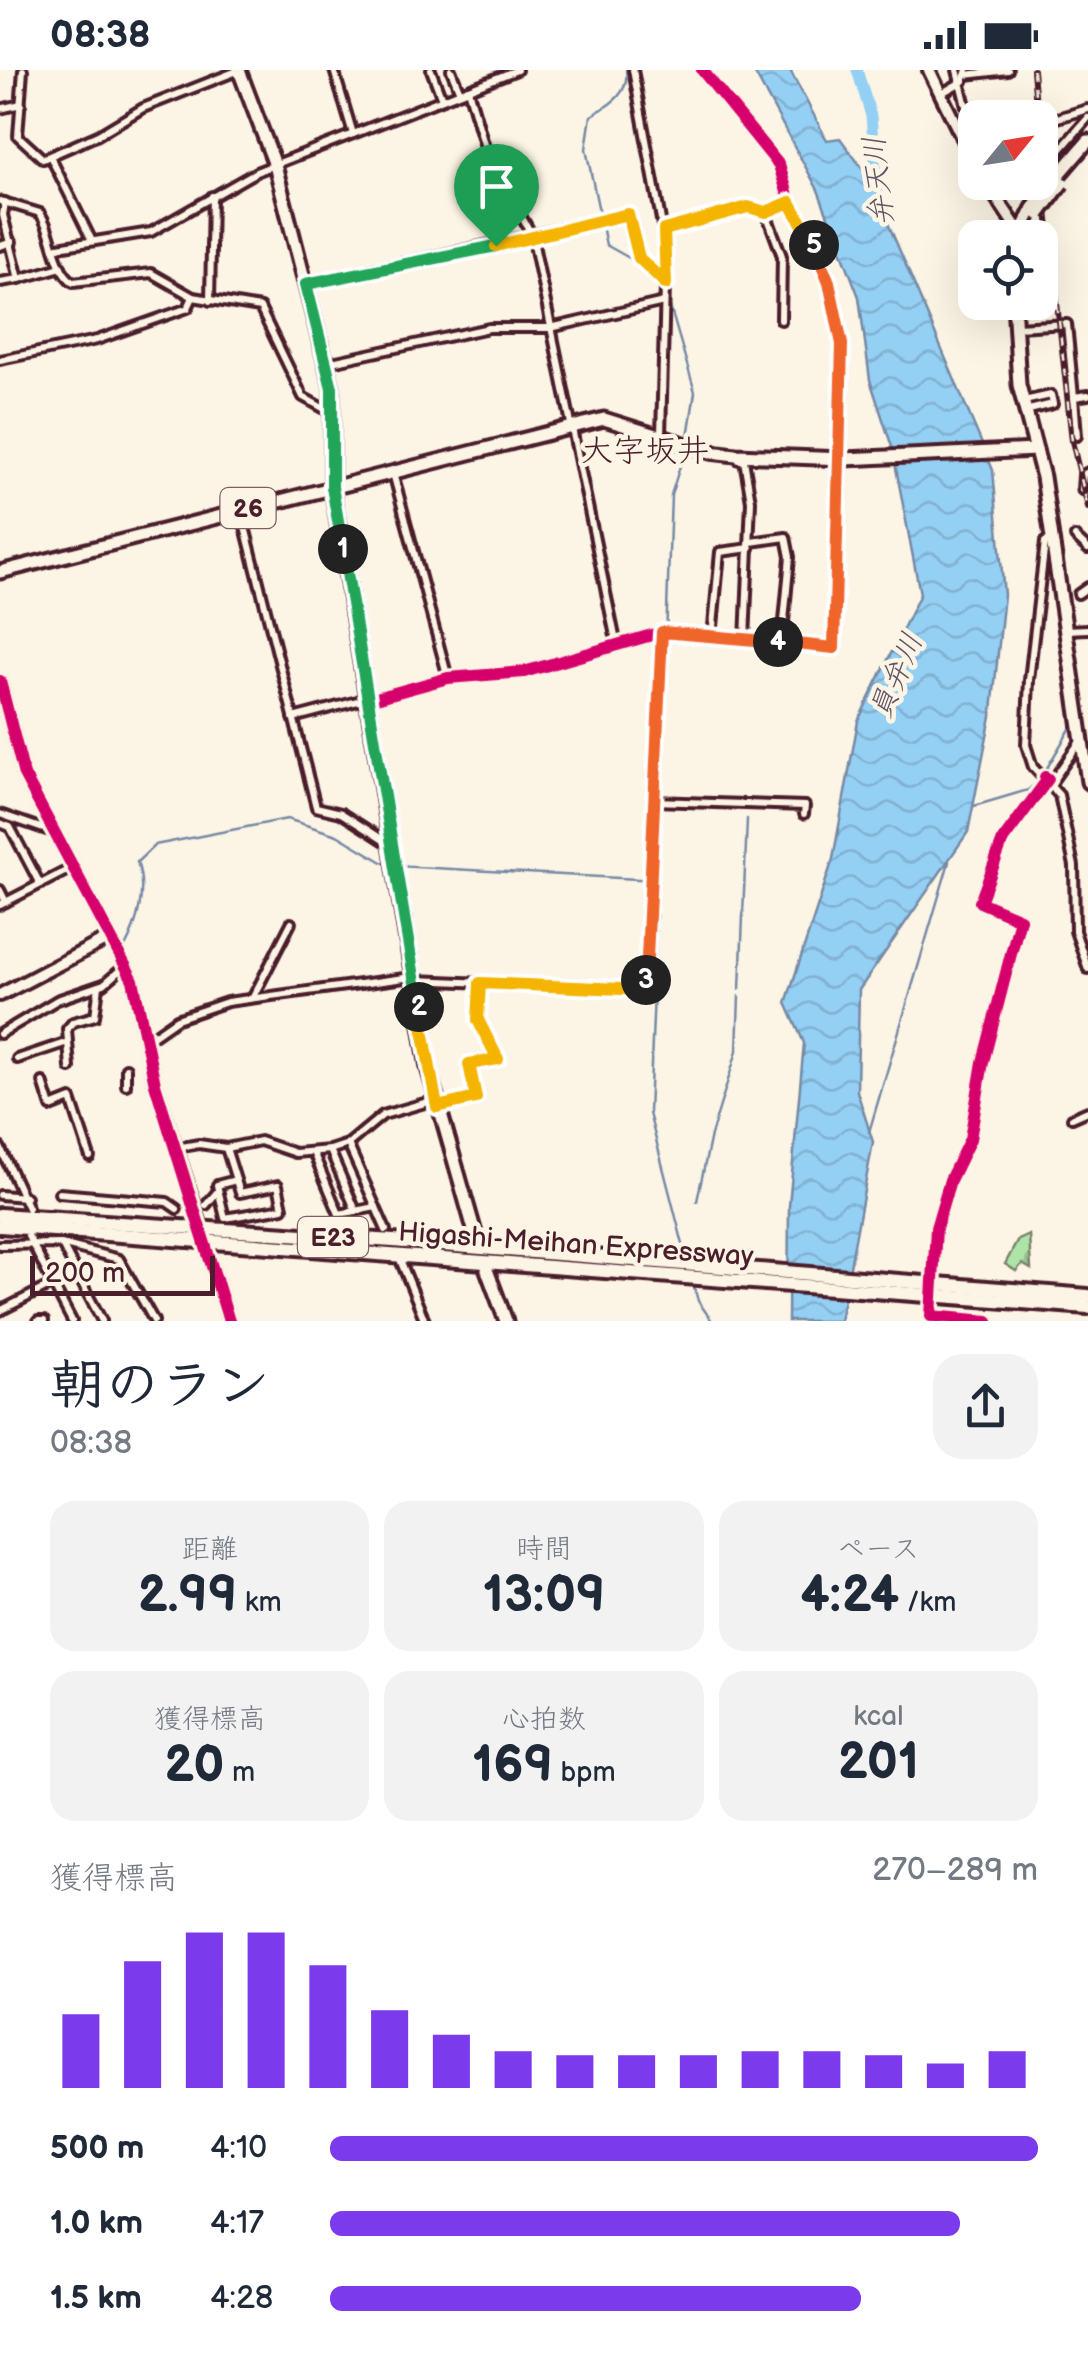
<!DOCTYPE html>
<html lang="ja">
<head>
<meta charset="utf-8">
<style>
	:root { --surface:#fff; --page:#f2f2f3; --text:#1f2937; --muted:#747a83; --accent:#7c3aed }
	body { margin:0; font-family:"Balsamiq Sans","Klee One",sans-serif; background:var(--page); color:var(--text); height:100vh; display:flex; flex-direction:column; font-size:38px; white-space:nowrap }
	* { box-sizing:border-box; margin:0 }
	p { font-size:32px; color:var(--muted) }
	.icon { flex:none; width:55px; height:55px; fill:none; stroke:currentColor; stroke-width:2; stroke-linecap:round; stroke-linejoin:round }
	.map { position:relative; height:1251px; overflow:hidden }
	.panel { display:flex; flex-direction:column; background:var(--surface); flex:1 }
	.panel>* { flex:none }
	.needle { width:65px; rotate:60deg }
	.fabs { position:absolute; left:958px; top:30px; display:grid; gap:20px }
	.fabs a { display:grid; place-items:center; width:100px; height:100px; border-radius:20px; background:var(--surface); box-shadow:0 10px 40px #0002; font-size:50px }
	.scale { position:absolute; left:30px; bottom:25px; width:185px; box-sizing:border-box; padding-left:10px; border:5px solid #4a1f2b; border-top:0; font-size:28px; line-height:35px; white-space:nowrap; color:#4a1f2b; -webkit-text-stroke:8px #fcf5e5; paint-order:stroke }
	.pin { position:absolute; display:grid; place-items:center; width:85px; height:85px; color:#fff; margin:-102px -42px; border-radius:50% 50% 50% 0; rotate:-45deg; box-shadow:0 0 10px #0007 }
	.pin .icon { rotate:45deg }
	.km { position:absolute; width:50px; height:50px; margin:-25px; border-radius:50%; background:#222; color:#fff; font-size:28px; line-height:50px; text-align:center }
	.round { display:grid; place-items:center; flex:none; width:105px; height:105px; border-radius:30px; background:var(--page) }
	.head { display:flex; align-items:center; justify-content:space-between; height:170px; padding:0 50px }
	h1 { font-size:55px; font-weight:600; line-height:75px }
	.figures { display:grid; grid-template-columns:repeat(3,1fr); gap:15px; height:170px; padding:10px 50px }
	.figures div { display:grid; align-content:center; border-radius:25px; background:var(--page); text-align:center }
	.figures b { font-size:50px; font-weight:600 }
	.figures small { font-size:28px; font-weight:400 }
	.figures p { font-size:28px }
	.chart { height:280px; padding:20px 50px }
	.chart p { display:flex; justify-content:space-between }
	.chart svg { width:100%; height:180px; margin-top:10px; stroke:var(--accent); stroke-width:6 }
	ul { padding:0 50px; list-style:none; font-size:32px }
	li { display:grid; grid-template-columns:160px 120px 1fr; align-items:center; height:75px }
	li i { height:25px; border-radius:12px; background:var(--accent) }
	.status { display:flex; justify-content:space-between; align-items:center; height:70px; padding:0 50px; background:var(--surface); direction:ltr }
	.status svg { height:28px; fill:currentColor }
	.map>svg:first-child { display:block }
</style>
</head>
<body>
<div class="status"><b>08:38</b><svg viewBox="0 0 49 12"><path d="M0 12V9h3v3zM5 12V6h3v6zM10 12V3h3v9zM15 12V0h3v12zM26 1h20v11H26zM47 4h2v5h-2z"/></svg></div>
<div class="map">
<svg width="1088" height="1251" viewBox="0 0 1088 1251">
	<defs>
		<pattern id="cemetery-stones" width="16" height="16" patternUnits="userSpaceOnUse" patternTransform="scale(2.5)"><rect width="16" height="16" fill="#ade4a7"/><path d="M2 7V4a2 2 0 0 1 4 0v3zM10 15v-3a2 2 0 0 1 4 0v3z" fill="#96c390"/></pattern>
		<pattern id="water-waves" width="16" height="10" patternUnits="userSpaceOnUse" patternTransform="scale(2.5)"><rect width="16" height="10" fill="#94cff4"/><path d="M0 5q4-4 8 0t8 0" fill="none" stroke="#81b1d1"/></pattern>
	</defs>
	<rect width="100%" height="100%" fill="#fcf5e5"/>
	<filter id="ink" filterUnits="userSpaceOnUse"><feTurbulence type="fractalNoise" baseFrequency=".01" numOctaves="2"/><feDisplacementMap in="SourceGraphic" scale="20" xChannelSelector="R" yChannelSelector="G"/><feConvolveMatrix kernelMatrix="1 2 1 2 8 2 1 2 1" color-interpolation-filters="sRGB"/></filter>
	<g filter="url(#ink)">
		<!-- cemetery -->
		<polygon fill="url(#cemetery-stones)" stroke="#7c8269" stroke-width="2.5" points="1029,1165 1031,1199 1022,1194 1016,1201 1005,1194 1018,1170"/>
		<!-- water -->
		<polygon fill="url(#water-waves)" stroke="#7689a4" stroke-width="2.5" points="753,0 790,0 827,70 840,68 868,106 993,400 1004,525 992,641 968,762 859,920 857,1021 873,1072 840,1251 788,1251 789,1136 804,973 786,933 833,789 858,651 920,524 892,377 870,310 859,227 818,120"/>
		<g fill="none" stroke-linecap="round" stroke-linejoin="round">
			<!-- stream -->
			<g stroke="#7689a4" stroke-width="2.5">
				<path d="M 626,0 C 630,24 609,35 591,46 L 586,79 L 606,175 L 631,189 L 662,220"/>
				<polyline points="667,226 695,322 687,373"/>
				<polyline points="1044,703 1073,654"/>
				<polyline points="974,736 1028,720 1039,710"/>
				<polyline points="397,796 657,810"/>
				<path d="M 124,879 C 138,853 147,820 137,792 L 155,775 L 287,749 L 337,765 L 389,796"/>
				<polyline points="654,916 671,425 685,380"/>
				<polyline points="740,919 747,749"/>
				<polyline points="654,922 649,1043 687,1190"/>
				<polyline points="869,1062 949,792"/>
				<polyline points="697,1131 711,1065 737,981 739,926"/>
				<polyline points="693,1213 698,1231 712,1251"/>
			</g>
			<!-- river -->
			<polyline stroke="#94cff4" stroke-width="11" points="857,0 871,46 879,141"/>
			<!-- street casing -->
			<g stroke="#4a1f2b" stroke-width="14">
				<g id="street">
					<polyline points="23,0 18,66 43,89 98,65 143,38 237,1"/>
					<polyline points="334,0 353,64"/>
					<polyline points="431,0 442,29"/>
					<polyline points="451,0 460,22"/>
					<polyline points="633,0 666,177 661,365"/>
					<polyline points="957,0 975,72"/>
					<polyline points="966,5 1008,0"/>
					<polyline points="468,19 488,88 532,165 617,576"/>
					<polyline points="942,23 963,11 967,0"/>
					<polyline points="0,39 21,34"/>
					<polyline points="1019,48 1054,49 1088,39"/>
					<polyline points="51,88 91,169"/>
					<polyline points="1046,96 1088,48"/>
					<polyline points="1003,112 1005,116"/>
					<path d="M 0,131 L 40,143 C 55,165 52,196 73,212 L 151,203 L 193,227 L 260,238 L 303,327 L 330,342"/>
					<polyline points="665,160 748,137 766,143"/>
					<polyline points="0,176 12,172"/>
					<polyline points="58,177 151,162 256,102 517,0"/>
					<polyline points="19,209 61,197"/>
					<polyline points="0,212 19,209 3,145 5,132"/>
					<polyline points="306,214 627,144 639,188 666,214"/>
					<polyline points="210,231 212,126"/>
					<polyline points="781,250 782,186 766,143 790,132"/>
					<polyline points="1017,257 1067,254 1074,327 1088,325"/>
					<polyline points="0,290 97,270 188,238 193,227"/>
					<polyline points="327,293 489,258 550,258 664,232"/>
					<polyline points="1074,327 1077,366"/>
					<polyline points="1024,331 1051,325 1053,334 1025,341"/>
					<polyline points="739,390 744,390 751,431 745,570"/>
					<polyline points="393,403 448,608"/>
					<polyline points="1082,420 1083,405 1088,402"/>
					<polyline points="241,441 316,737 341,743 388,773"/>
					<polyline points="1075,467 1088,479"/>
					<polyline points="1052,470 1045,472 1029,610 1026,675 1033,697 1059,725 1074,796 1075,861 1088,899"/>
					<polyline points="751,472 786,467 790,487 782,573"/>
					<polyline points="1078,524 1088,517"/>
					<polyline points="1065,560 1088,559"/>
					<polyline points="712,567 720,482 750,478"/>
					<polyline points="369,630 448,608 524,602 662,562 834,578 843,316 840,254 829,212 790,132 779,95 702,0"/>
					<polyline points="293,648 369,628"/>
					<polyline points="1051,713 1079,673"/>
					<polyline points="654,731 805,736 804,744"/>
					<polyline points="0,744 52,762"/>
					<polyline points="0,753 10,757 40,814"/>
					<polyline points="0,820 6,832"/>
					<polyline points="0,835 72,798"/>
					<polyline points="415,910 646,920 662,562"/>
					<polyline points="253,927 291,853"/>
					<polyline points="0,964 57,930 104,914 125,896"/>
					<polyline points="147,970 177,949 227,932 412,907"/>
					<polyline points="17,989 65,973"/>
					<polyline points="70,998 67,959 73,952 95,946 99,916"/>
					<polyline points="126,998 126,1015"/>
					<polyline points="43,1012 51,1037 71,1029 90,1087"/>
					<polyline points="439,1036 476,1028 469,994 498,989 478,950 480,913"/>
					<polyline points="1072,1048 1088,1041"/>
					<polyline points="348,1074 386,1160"/>
					<polyline points="0,1077 28,1138"/>
					<polyline points="176,1078 199,1074 226,1078 260,1071 295,1083 330,1080 348,1074 383,1045 435,1030"/>
					<polyline points="226,1078 236,1110 217,1115 225,1148 283,1138 278,1115 240,1123 236,1110"/>
					<polyline points="330,1080 356,1141 376,1137"/>
					<polyline points="313,1082 339,1144 356,1141"/>
					<polyline points="59,1123 167,1132 177,1139"/>
					<polyline points="0,1125 26,1127"/>
					<polyline points="206,1135 218,1121"/>
					<polyline points="28,1166 72,1251"/>
					<polyline points="0,1175 61,1174 119,1189 154,1251"/>
					<polyline points="62,1175 102,1251"/>
					<polyline points="401,1192 425,1251"/>
					<polyline points="932,1206 936,1158 950,1110 970,1069 983,992 1020,849 980,832 1003,770 1048,709"/>
					<polyline points="931,1234 931,1246 988,1251"/>
					<polyline points="0,1241 53,1214"/>
					<polyline points="38,1251 44,1251"/>
				</g>
			</g>
			<!-- secondary casing -->
			<g stroke="#4a1f2b" stroke-width="18">
				<g id="secondary">
					<polyline points="929,0 975,94"/>
					<polyline points="986,112 1020,163"/>
					<polyline points="0,611 24,705 133,910 155,1014 199,1151"/>
					<polyline points="0,925 109,868"/>
					<polyline points="206,1177 229,1251"/>
				</g>
			</g>
			<!-- primary casing -->
			<g stroke="#4a1f2b" stroke-width="19">
				<g id="primary">
					<polyline points="239,0 275,95 332,318 332,417 428,998 477,1170"/>
					<polyline points="1057,107 1088,71"/>
					<polyline points="1018,168 1033,138"/>
					<polyline points="1014,232 1019,315 1043,407 1088,712"/>
					<polyline points="0,502 604,349 710,382 736,385 845,389 1036,380"/>
					<polyline points="487,1200 506,1251"/>
				</g>
			</g>
			<!-- highway casing -->
			<g stroke="#4a1f2b" stroke-width="20">
				<g id="highway">
					<polyline points="0,1145 393,1171 1088,1226"/>
					<polyline points="0,1156 1088,1237"/>
				</g>
			</g>
			<!-- street -->
			<use href="#street" stroke="#fcf5e5" stroke-width="6"/>
			<!-- secondary -->
			<use href="#secondary" stroke="#fcf5e5" stroke-width="10"/>
			<!-- primary -->
			<use href="#primary" stroke="#fcf5e5" stroke-width="11"/>
			<!-- highway -->
			<use href="#highway" stroke="#fcf5e5" stroke-width="12"/>
			<!-- rail casing -->
			<g stroke="#4a1f2b" stroke-width="6">
				<g id="rail">
					<polyline points="1033,0 1037,48"/>
					<polyline points="1040,76 1072,371 1088,438"/>
				</g>
			</g>
			<!-- rail -->
			<use href="#rail" stroke="#fcf5e5" stroke-width="2.5" stroke-dasharray="8" stroke-linecap="butt"/>
			<!-- primary-bridge casing -->
			<g stroke="#4a1f2b" stroke-width="19" stroke-linecap="butt">
				<g id="primary-bridge">
					<polyline points="1033,138 1057,107"/>
					<polyline points="1039,144 1062,113"/>
				</g>
			</g>
			<!-- primary-bridge -->
			<use href="#primary-bridge" stroke="#fcf5e5" stroke-width="11"/>
			<!-- cycleway casing -->
			<g stroke="#fcf5e5" stroke-width="19">
				<g id="cycleway">
					<polyline points="0,611 24,705 133,910 155,1014 229,1251"/>
					<polyline points="369,630 448,608 524,602 662,562 834,578 843,316 840,254 829,212 790,132 779,95 702,0"/>
					<polyline points="988,1251 931,1246 936,1158 950,1110 970,1069 983,992 1020,849 980,832 1003,770 1048,709 1045,707"/>
				</g>
			</g>
			<!-- cycleway -->
			<use href="#cycleway" stroke="#d6006c" stroke-width="12"/>
		</g>
	</g>
	<g fill="none" stroke-linecap="round" stroke-linejoin="round" filter="url(#ink)">
		<!-- split-1 casing -->
		<g stroke="#fff" stroke-width="20">
			<polyline id="split-1" points="343,479 332,417 332,318 306,214 496,176"/>
		</g>
		<!-- split-2 casing -->
		<g stroke="#fff" stroke-width="20">
			<polyline id="split-2" points="343,479 419,937"/>
		</g>
		<!-- split-3 casing -->
		<g stroke="#fff" stroke-width="20">
			<polyline id="split-3" points="419,937 437,1037 476,1028 469,994 498,989 478,950 480,913 646,920 646,910"/>
		</g>
		<!-- split-4 casing -->
		<g stroke="#fff" stroke-width="20">
			<polyline id="split-4" points="646,910 662,562 778,572"/>
		</g>
		<!-- split-5 casing -->
		<g stroke="#fff" stroke-width="20">
			<polyline id="split-5" points="778,572 834,578 842,274 829,212 814,175"/>
		</g>
		<!-- split-6 casing -->
		<g stroke="#fff" stroke-width="20">
			<polyline id="split-6" points="496,176 628,144 639,188 666,214 664,160 748,137 766,142 790,132 814,175"/>
		</g>
		<!-- split-1 -->
		<use href="#split-1" stroke="#22a559" stroke-width="12"/>
		<!-- split-2 -->
		<use href="#split-2" stroke="#22a559" stroke-width="12"/>
		<!-- split-3 -->
		<use href="#split-3" stroke="#f5b400" stroke-width="12"/>
		<!-- split-4 -->
		<use href="#split-4" stroke="#f0652b" stroke-width="12"/>
		<!-- split-5 -->
		<use href="#split-5" stroke="#f0652b" stroke-width="12"/>
		<!-- split-6 -->
		<use href="#split-6" stroke="#f5b400" stroke-width="12"/>
	</g>
	<g text-anchor="middle" stroke-width="9" stroke-linejoin="round" paint-order="stroke">
		<!-- shield labels -->
		<g fill="#fcf5e5" stroke="#7f5f63" stroke-width="2.5">
			<rect x="220.5" y="418" width="55" height="40" rx="8"/>
			<rect x="298" y="1147" width="70" height="40" rx="8"/>
		</g>
		<g font-size="25" font-weight="bold" fill="#4a1f2b">
			<text x="248" y="447">26</text>
			<text x="333" y="1176">E23</text>
		</g>
		<!-- street labels -->
		<g font-size="28" fill="#4a1f2b" stroke="#fcf5e5">
			<text transform="translate(576 1173) rotate(4)" y="10">Higashi-Meihan Expressway</text>
		</g>
		<!-- water labels -->
		<g font-size="30" font-style="italic" fill="#605467" stroke="#fcf5e5">
			<text transform="translate(878 111) rotate(-96)" y="10">弁天川</text>
			<text transform="translate(896 606) rotate(-67)" y="10">員弁川</text>
		</g>
		<!-- quarter labels -->
		<g font-size="32" fill="#4a1f2b" stroke="#fcf5e5">
			<text x="645" y="391">大字坂井</text>
		</g>
	</g>
</svg>
<div class="fabs">
<a><svg class="needle" viewBox="-14 -14 28 28"><path d="M0-13l5 13h-10z" fill="#e53935"/><path d="M0 13l5-13h-10z" fill="#747a83"/></svg></a>
<a><svg class="icon" aria-label="locate" viewBox="0 0 24 24"><circle cx="12" cy="12" r="6"/><path d="M12 2v4M12 18v4M2 12h4M18 12h4"/></svg></a>
</div>
<div class="scale">200 m</div>
<div class="pin" style="left:496px;top:176px;background:#1e9e55"><svg class="icon" aria-label="arrive" viewBox="0 0 24 24"><path d="M6 21V4h12l-3 4 3 4H6"/></svg></div>
<b class="km" style="left:343px;top:479px">1</b>
<b class="km" style="left:419px;top:937px">2</b>
<b class="km" style="left:646px;top:910px">3</b>
<b class="km" style="left:778px;top:572px">4</b>
<b class="km" style="left:814px;top:175px">5</b>
</div>
<section class="panel">
<div class="head"><div><h1>朝のラン</h1><p>08:38</p></div><a class="round"><svg class="icon" aria-label="share" viewBox="0 0 24 24"><path d="M12 15V3M7 8l5-5 5 5M5 13v7h14v-7"/></svg></a></div>
<div class="figures">
<div><p>距離</p><b>2.99<small> km</small></b></div>
<div><p>時間</p><b>13:09</b></div>
<div><p>ペース</p><b>4:24<small> /km</small></b></div>
</div>
<div class="figures">
<div><p>獲得標高</p><b>20<small> m</small></b></div>
<div><p>心拍数</p><b>169<small> bpm</small></b></div>
<div><p>kcal</p><b>201</b></div>
</div>
<div class="chart"><p><span>獲得標高</span>270–289 m</p>
<svg viewBox="0 0 160 44" preserveAspectRatio="none"><path d="M5 44V26M15 44V13M25 44V6M35 44V6M45 44V14M55 44V25M65 44V31M75 44V35M85 44V36M95 44V36M105 44V36M115 44V35M125 44V35M135 44V36M145 44V38M155 44V35"/></svg>
</div>
<ul>
<li><b>500 m</b>4:10<i style="width:100%"></i></li>
<li><b>1.0 km</b>4:17<i style="width:89%"></i></li>
<li><b>1.5 km</b>4:28<i style="width:75%"></i></li>
</ul>
</section>
</body>
</html>
